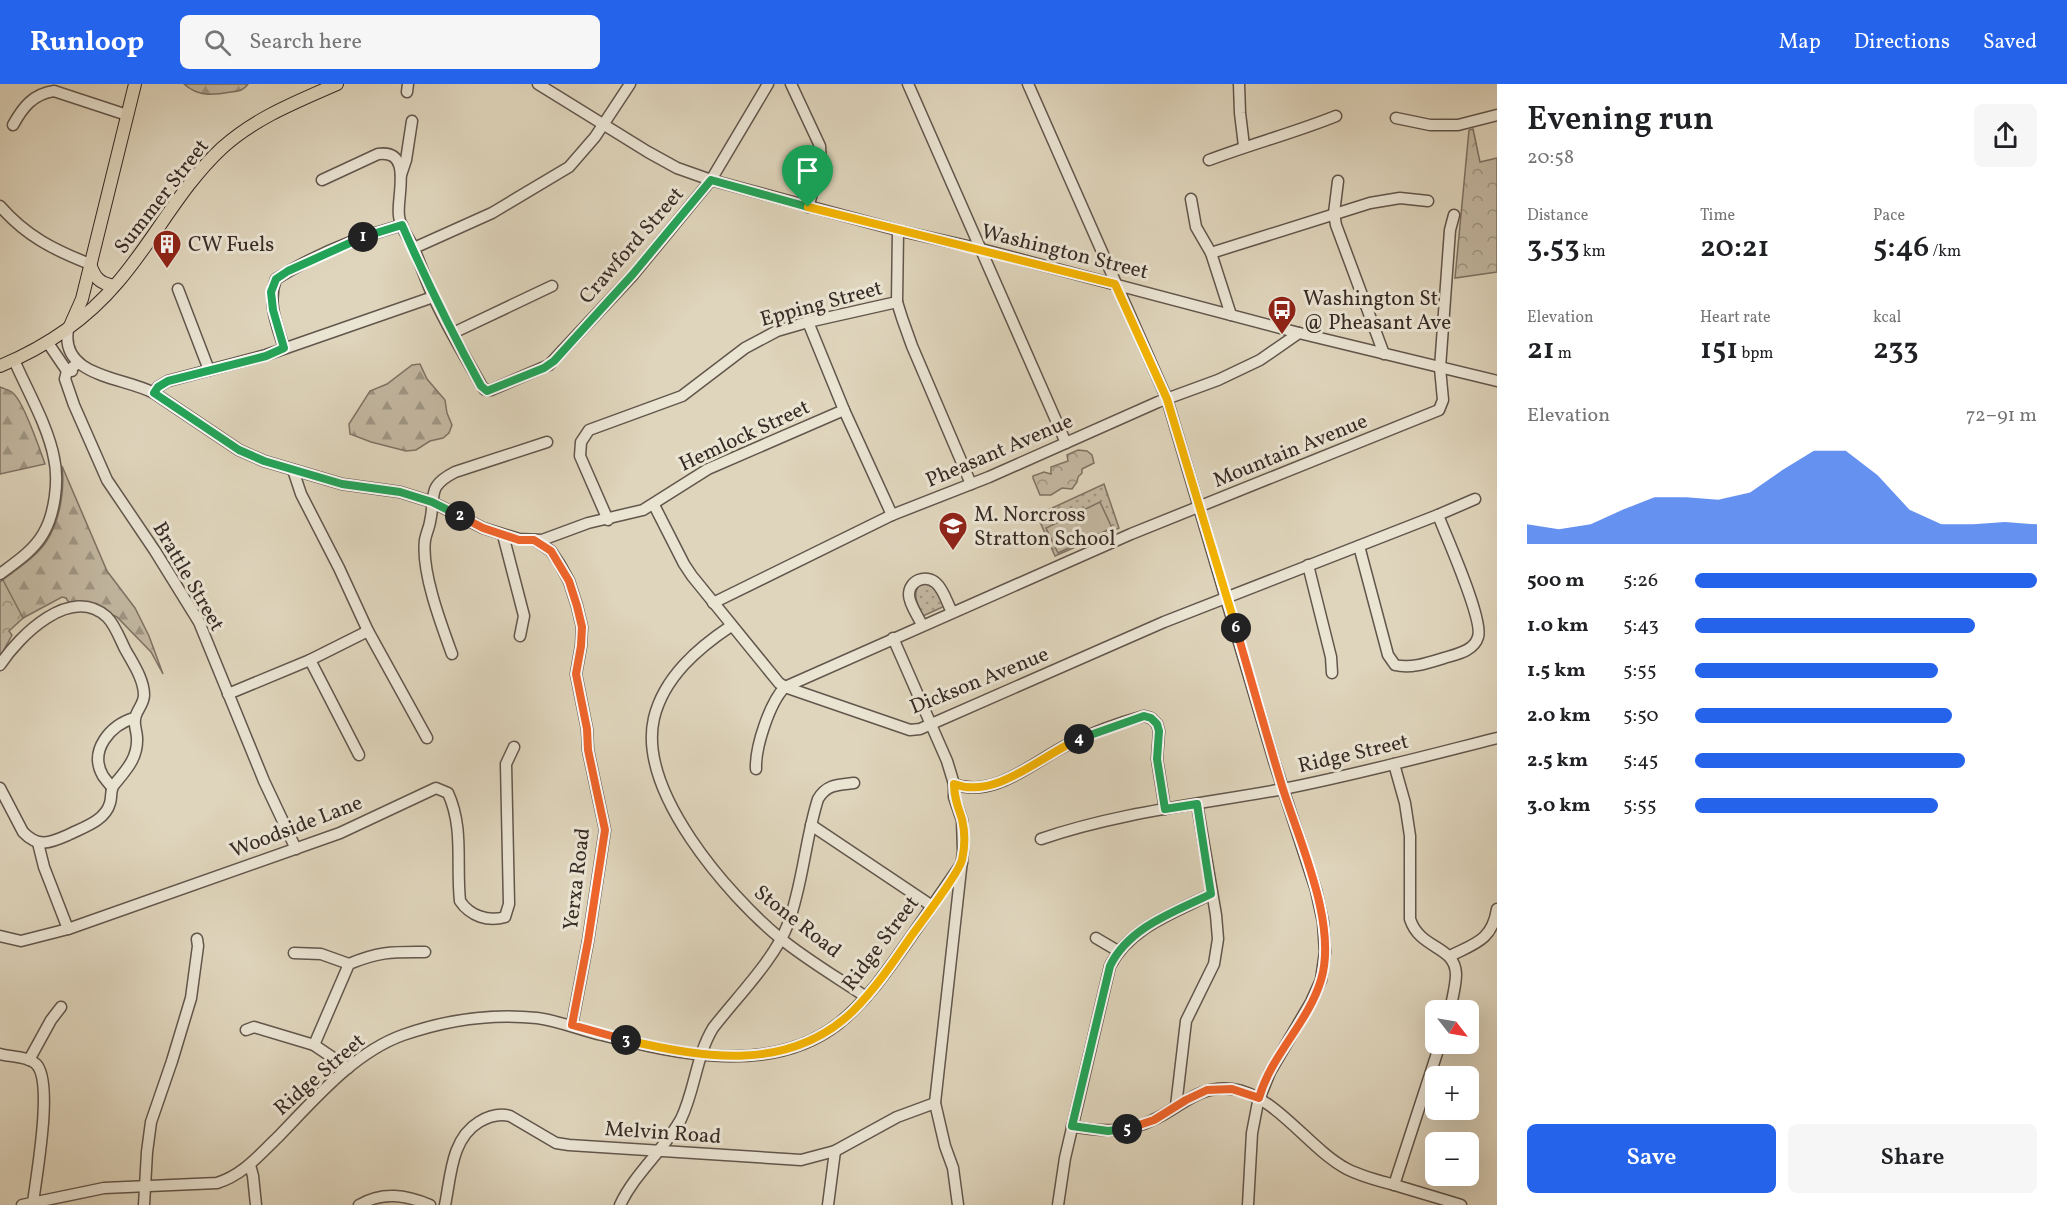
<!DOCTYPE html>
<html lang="en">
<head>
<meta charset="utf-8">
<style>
	:root { --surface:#fff; --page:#f6f6f6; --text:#202124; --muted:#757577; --accent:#2563eb }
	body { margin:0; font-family:Vollkorn,serif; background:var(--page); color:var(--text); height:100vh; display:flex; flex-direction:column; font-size:22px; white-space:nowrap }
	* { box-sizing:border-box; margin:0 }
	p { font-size:20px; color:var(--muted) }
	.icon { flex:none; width:33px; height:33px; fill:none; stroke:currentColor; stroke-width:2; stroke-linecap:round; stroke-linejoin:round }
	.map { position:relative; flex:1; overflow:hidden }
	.details { display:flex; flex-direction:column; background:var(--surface); width:570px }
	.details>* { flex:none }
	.needle { width:39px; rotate:121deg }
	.tools { position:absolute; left:1425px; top:916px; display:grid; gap:12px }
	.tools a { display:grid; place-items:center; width:54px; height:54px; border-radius:9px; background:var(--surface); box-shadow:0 6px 24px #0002; font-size:30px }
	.pin { position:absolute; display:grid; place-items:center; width:51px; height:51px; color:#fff; margin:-62px -26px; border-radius:50% 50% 50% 0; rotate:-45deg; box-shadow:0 0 6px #0007 }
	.pin .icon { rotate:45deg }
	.km { position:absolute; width:30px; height:30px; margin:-15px; border-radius:50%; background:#222; color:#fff; font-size:16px; line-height:30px; text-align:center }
	.round { display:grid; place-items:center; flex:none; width:63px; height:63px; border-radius:9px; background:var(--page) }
	.summary { display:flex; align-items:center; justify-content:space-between; height:102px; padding:0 30px }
	h1 { font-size:33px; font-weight:600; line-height:45px }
	.metrics { display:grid; grid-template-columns:repeat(3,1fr); gap:9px; height:102px; padding:6px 30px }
	.metrics div { display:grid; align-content:center }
	.metrics b { font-size:30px; font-weight:600 }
	.metrics small { font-size:16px; font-weight:400 }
	.metrics p { font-size:16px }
	.chart { height:168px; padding:12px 30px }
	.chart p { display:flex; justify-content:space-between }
	.chart svg { width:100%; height:108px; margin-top:6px; fill:var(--accent); opacity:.7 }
	.cta { display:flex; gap:12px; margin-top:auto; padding:12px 30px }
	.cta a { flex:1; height:69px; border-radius:9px; background:var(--accent); color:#fff; font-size:24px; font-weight:600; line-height:69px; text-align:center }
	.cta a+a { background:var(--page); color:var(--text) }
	ul { padding:0 30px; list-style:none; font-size:20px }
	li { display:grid; grid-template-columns:96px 72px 1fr; align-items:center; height:45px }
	li i { height:15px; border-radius:8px; background:var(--accent) }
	header { display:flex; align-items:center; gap:36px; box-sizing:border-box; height:84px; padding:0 30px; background:var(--accent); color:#fff }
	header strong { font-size:28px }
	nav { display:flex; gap:33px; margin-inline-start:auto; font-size:21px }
	.search { width:420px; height:54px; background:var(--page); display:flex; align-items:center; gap:15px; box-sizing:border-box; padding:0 21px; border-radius:9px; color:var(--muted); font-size:22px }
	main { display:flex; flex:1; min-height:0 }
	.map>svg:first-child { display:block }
</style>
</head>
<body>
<header>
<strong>Runloop</strong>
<div class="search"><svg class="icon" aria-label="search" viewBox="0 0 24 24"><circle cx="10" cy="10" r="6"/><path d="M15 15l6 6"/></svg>Search here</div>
<nav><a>Map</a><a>Directions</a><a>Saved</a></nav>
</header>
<main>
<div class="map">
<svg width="1497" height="1121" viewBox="0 0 1497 1121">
	<defs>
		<pattern id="grass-dots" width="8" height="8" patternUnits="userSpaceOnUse" patternTransform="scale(1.5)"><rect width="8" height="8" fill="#c3b8a2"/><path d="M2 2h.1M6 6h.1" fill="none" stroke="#9f9684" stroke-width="1.8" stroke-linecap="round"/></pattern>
		<pattern id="forest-firs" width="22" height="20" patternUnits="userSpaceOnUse" patternTransform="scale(1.5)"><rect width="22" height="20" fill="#c3b8a2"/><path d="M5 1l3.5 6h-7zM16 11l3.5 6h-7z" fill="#9f9684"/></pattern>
		<pattern id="park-crowns" width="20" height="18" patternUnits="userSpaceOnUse" patternTransform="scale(1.5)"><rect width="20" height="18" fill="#c3b8a2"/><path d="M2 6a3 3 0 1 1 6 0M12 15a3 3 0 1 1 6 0" fill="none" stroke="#9f9684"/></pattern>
	</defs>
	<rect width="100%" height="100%" fill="#dfd5bc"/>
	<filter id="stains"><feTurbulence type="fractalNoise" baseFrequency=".00333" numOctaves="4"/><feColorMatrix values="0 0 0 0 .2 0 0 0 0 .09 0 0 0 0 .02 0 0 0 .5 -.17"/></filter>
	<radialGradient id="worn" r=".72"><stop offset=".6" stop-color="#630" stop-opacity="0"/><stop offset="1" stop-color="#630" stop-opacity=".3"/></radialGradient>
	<!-- grass -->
	<g fill="url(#grass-dots)" stroke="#7e7264" stroke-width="1.5">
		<polygon points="1104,400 1119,444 1055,472 1037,431"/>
		<path d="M 922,499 L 933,500 L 945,522 L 923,532 C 918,521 910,508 922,499 Z"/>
	</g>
	<!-- forest -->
	<g fill="url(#forest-firs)" stroke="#7e7264" stroke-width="1.5">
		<path d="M 184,0 L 248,0 C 243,7 239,7 231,8 C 213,11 198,13 184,0 Z"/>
		<polygon points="420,280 427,295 445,316 447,329 452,341 449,349 443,354 430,357 416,366 406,367 371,358 350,350 349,340 370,307 387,300 412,281"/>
		<path d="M 0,303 C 4,305 10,306 13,309 C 24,318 40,366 45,380 L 0,390 Z"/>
		<path d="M 62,382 L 107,487 L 135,524 L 149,552 L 163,590 L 151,568 L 117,533 L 83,518 L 69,519 L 66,514 L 62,513 L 23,534 L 16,527 L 0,498 C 15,486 35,474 46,458 C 60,437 65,406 62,382 Z"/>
	</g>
	<!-- park -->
	<g fill="url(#park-crowns)" stroke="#7e7264" stroke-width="1.5">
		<polygon points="1473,45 1480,78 1497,74 1497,188 1455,194 1469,46"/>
		<polygon points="1078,366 1087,367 1092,371 1094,379 1082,385 1082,389 1078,393 1077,398 1072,405 1062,404 1051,411 1040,411 1033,394 1033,392 1044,388 1051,390 1051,383 1068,377 1067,371"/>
		<polygon points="3,496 23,534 9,547 12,551 0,573 0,498"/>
	</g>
	<!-- garden -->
	<polygon fill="#c3b8a2" stroke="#7e7264" stroke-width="1.5" points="1100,418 1112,444 1058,469 1046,444"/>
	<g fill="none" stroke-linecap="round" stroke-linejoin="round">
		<!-- minor casing -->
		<g stroke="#62564c" stroke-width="13">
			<g id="minor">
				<polyline points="538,0 648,68 677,84 711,96 901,147 981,165 1299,249 1497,297"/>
				<polyline points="791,0 820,62 821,80 808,123"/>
				<polyline points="908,0 1066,359"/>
				<polyline points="1028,0 1167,315 1274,677 1316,806 1323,838 1325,868 1321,896 1311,918 1270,988 1258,1018 1252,1049 1248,1121"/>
				<polyline points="1239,0 1240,29 1244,62"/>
				<polyline points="407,8 408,0"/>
				<polyline points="1396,34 1430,41 1458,41 1497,31"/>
				<path d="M 13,41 C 23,23 33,10 54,7 L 127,31"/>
				<path d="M 1209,76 C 1251,60 1294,49 1336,32"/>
				<polyline points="401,91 406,76 412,37"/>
				<path d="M 322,96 L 378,70 C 414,65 396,114 399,132 C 400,144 410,155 414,165 C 421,181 426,197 433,212 C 447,243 465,272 481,301 L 485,306 L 491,306 L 549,281 L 633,191 L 711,96 L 768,0"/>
				<polyline points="1338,97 1334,129 1336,141 1384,270"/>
				<polyline points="1191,115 1196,143 1211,169 1231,231"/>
				<path d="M 0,122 C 26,152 54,166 90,180"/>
				<polyline points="898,147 897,218 902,234 912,262 971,400"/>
				<polyline points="414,164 492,129 569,83 595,53 630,0"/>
				<polyline points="1211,169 1370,119 1400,114 1428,117"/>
				<polyline points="178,205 209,286"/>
				<polyline points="808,238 844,326 892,431"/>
				<path d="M 68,246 C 60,293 124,293 154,309 L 239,366 L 264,377 L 342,400 L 400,408 L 432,418 L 483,444 L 519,455 L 542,456 L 588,439 L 643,426 L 708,385 L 844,326"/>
				<polyline points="453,249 552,202"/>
				<polyline points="48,259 67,287 72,287"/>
				<path d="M 284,264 C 277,241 267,219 276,195 C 314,171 359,153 402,141"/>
				<polyline points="77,280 67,287 65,295 74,321 107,396 155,467 199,538 264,697 296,765"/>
				<polyline points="154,309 158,303 168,297 266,271 433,213"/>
				<polyline points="293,386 301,410 339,484 368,547 427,654"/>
				<polyline points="654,421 684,480 692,492 779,599 785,603 910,646 920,645 1164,538 1438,431 1475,415"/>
				<polyline points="608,436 580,372 581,358 589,346 682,312 745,264 777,247 808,238 897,218"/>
				<polyline points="503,451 524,532 520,552"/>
				<polyline points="535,456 551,467 559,479 569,497 577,522 582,543 581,562 576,590 587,645 588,666 605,746 588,857 572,941"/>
				<path d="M 1359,462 L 1388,571 L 1395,581 C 1411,585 1428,579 1444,574 C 1457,570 1474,567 1478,553 C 1484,536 1446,452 1438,431"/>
				<polyline points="1308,481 1331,573 1332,589"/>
				<path d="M 0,490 C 16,478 33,467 43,450 C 55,430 59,396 54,374 C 48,342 27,306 14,276"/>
				<polyline points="713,519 892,431 989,393 1158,318 1218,296 1260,276 1299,249"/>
				<path d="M 922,541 C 918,532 909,520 909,511 C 909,496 926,490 936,499 C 944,506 947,519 952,528"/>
				<path d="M 731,542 C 698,564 664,593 654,634 C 637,707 728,811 780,854 C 807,876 838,894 866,913"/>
				<polyline points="893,554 947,677 954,700 954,713 962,736 963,767 935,1019 945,1062 953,1084 958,1121"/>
				<path d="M 452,570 C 441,540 421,487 425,456 C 426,450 429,444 430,438 C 436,411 426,403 455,388 L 547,358"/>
				<polyline points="310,576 359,671"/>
				<path d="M 0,581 C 19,552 71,500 107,533 C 115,541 120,555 125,565 C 132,578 144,595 144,611 C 144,621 135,627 135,636 C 134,642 137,648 137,654 C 138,675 125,687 114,701 C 110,706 112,713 110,719 C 105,737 84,743 68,751 C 50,759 38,764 23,748 L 0,704"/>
				<polyline points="228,610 310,576 368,547"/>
				<path d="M 1394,680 L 1405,719 L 1410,752 L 1410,835 C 1420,866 1455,861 1456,890 C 1456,902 1452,915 1450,927"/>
				<path d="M 756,685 C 755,663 770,618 785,603 L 1131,450 L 1439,326 L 1443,316 L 1440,284 L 1450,146 L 1454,131"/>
				<path d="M 954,700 C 993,715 1032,679 1065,662 C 1089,650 1118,639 1144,632 L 1151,634 L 1157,640 L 1159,647 L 1157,675 L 1165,725"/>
				<path d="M 112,703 C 109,700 106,696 103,692 C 88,666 111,641 134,634"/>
				<polyline points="811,741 932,822"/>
				<path d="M 1041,755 C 1119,728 1202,720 1283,705 C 1355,691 1426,672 1497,654"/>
				<polyline points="38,759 44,783 68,845"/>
				<path d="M 0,852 L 21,857 L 68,845 L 340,749 L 436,704 L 448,709 C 464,744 456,780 460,817 C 470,832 488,838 505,833 L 509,820 L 506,680 L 514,663"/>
				<polyline points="1096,854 1118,867"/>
				<polyline points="294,869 321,870 349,880"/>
				<path d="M 1450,872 C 1476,859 1492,856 1497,825"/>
				<polyline points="246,946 254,943 314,961 348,984"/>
				<path d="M 314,961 L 349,880 C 380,867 393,868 425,868"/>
				<path d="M 0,970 C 10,973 28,972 36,980 C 54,997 36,1093 33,1119"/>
				<polyline points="29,976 51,936 61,923"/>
				<polyline points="1176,1022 1186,937 1214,880 1218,855 1216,831 1197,720"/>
				<path d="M 1072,1042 C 1100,1048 1127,1049 1153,1036 C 1182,1023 1197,1001 1232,1005 C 1275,1010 1309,1065 1347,1085 C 1363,1093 1379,1097 1395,1101 C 1417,1108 1439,1114 1461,1121"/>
				<polyline points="250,1081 253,1092 256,1121"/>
				<polyline points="1394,1101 1440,960"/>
				<path d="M 22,1121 L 104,1104 L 217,1099 C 243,1091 259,1071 278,1053 C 314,1016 353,969 403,951 C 446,936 491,929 537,934 C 560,937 580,946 602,951 C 677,970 771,992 838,940 C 867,917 887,887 908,857 C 926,831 944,805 962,779"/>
				<polyline points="144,1121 147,1068 151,1038 172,977 191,914 198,862 197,855"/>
				<path d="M 359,1121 C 383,1107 406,1111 430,1121"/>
				<path d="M 445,1121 C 451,1092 451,1055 479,1038 C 489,1032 499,1029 510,1032 L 556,1059 L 569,1061 L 801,1076 L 835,1067 L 897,1033 L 935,1019"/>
				<path d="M 620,1121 C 635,1089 664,1066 681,1035 C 695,1006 696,972 713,944 C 736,914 775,875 788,840 C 803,800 805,756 818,715 C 827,700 838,701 854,699"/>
				<polyline points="828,1121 835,1067"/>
				<path d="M 1058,1121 L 1065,1074 L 1110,882 C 1130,843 1174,829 1211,810"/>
			</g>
		</g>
		<!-- major casing -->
		<g stroke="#382b26" stroke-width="14">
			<g id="major">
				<path d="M 90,180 C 95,194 99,199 114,202"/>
				<polyline points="70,242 82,215 135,0"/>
				<path d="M 0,282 C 46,263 86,236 118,198 C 155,155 180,103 222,64 C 255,34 296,18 337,0"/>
			</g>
		</g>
		<!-- minor -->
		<use href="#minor" stroke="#eae4d3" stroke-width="10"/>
		<!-- major -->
		<use href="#major" stroke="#dfd5bc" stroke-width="12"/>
	</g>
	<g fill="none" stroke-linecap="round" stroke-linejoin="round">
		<!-- split-1 casing -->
		<g stroke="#fff" stroke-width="12">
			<path id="split-1" d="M 363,153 L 402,141 C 426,196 452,249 481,302 L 487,307 L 544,284 L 554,277 L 633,190 L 711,96 L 808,123"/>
		</g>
		<!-- split-2 casing -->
		<g stroke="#fff" stroke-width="12">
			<polyline id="split-2" points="363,153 288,187 276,195 271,208 273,226 284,264 266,272 168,297 158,303 154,309 239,366 264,377 342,400 400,408 432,418 460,432"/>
		</g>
		<!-- split-3 casing -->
		<g stroke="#fff" stroke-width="12">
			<polyline id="split-3" points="460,432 483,444 519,456 534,456 551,467 569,497 577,522 582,543 581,562 576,590 587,645 588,666 605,746 588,857 572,941 626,956"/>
		</g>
		<!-- split-4 casing -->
		<g stroke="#fff" stroke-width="12">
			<path id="split-4" d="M 626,956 C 704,974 789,989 853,927 C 876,904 894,877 912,851 C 922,837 959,789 962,776 C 965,763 965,748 962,735 C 958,723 954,714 954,700 C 996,716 1042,671 1079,655"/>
		</g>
		<!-- split-5 casing -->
		<g stroke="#fff" stroke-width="12">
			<path id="split-5" d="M 1079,655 L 1144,632 L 1151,634 L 1157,640 L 1159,647 L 1157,675 L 1165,725 L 1197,720 L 1211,810 C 1174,828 1129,843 1110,882 L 1072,1042 L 1108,1047 L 1127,1045"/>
		</g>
		<!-- split-6 casing -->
		<g stroke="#fff" stroke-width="12">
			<path id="split-6" d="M 1127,1045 L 1154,1036 L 1186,1016 L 1207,1006 L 1232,1005 L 1259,1014 C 1271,971 1308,939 1321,896 C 1338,840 1299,757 1282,702 C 1266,649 1251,596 1236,544"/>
		</g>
		<!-- split-7 casing -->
		<g stroke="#fff" stroke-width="12">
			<polyline id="split-7" points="808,123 1115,200 1167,315 1236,544"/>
		</g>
		<!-- split-1 -->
		<use href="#split-1" stroke="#22a559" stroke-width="8"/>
		<!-- split-2 -->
		<use href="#split-2" stroke="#22a559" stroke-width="8"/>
		<!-- split-3 -->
		<use href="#split-3" stroke="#f0652b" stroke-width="8"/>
		<!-- split-4 -->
		<use href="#split-4" stroke="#f5b400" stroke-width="8"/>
		<!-- split-5 -->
		<use href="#split-5" stroke="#22a559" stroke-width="8"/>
		<!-- split-6 -->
		<use href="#split-6" stroke="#f0652b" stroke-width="8"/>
		<!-- split-7 -->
		<use href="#split-7" stroke="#f5b400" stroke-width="8"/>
	</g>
	<!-- icons -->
	<defs>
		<g id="building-pin" transform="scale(1.5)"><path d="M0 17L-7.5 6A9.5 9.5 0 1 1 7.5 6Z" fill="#8f2418" stroke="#eae4d3"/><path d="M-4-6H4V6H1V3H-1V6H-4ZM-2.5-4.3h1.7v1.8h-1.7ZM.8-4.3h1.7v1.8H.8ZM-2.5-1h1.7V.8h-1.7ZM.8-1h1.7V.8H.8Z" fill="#fff"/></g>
		<g id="bus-pin" transform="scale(1.5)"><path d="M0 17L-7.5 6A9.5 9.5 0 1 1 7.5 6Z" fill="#8f2418" stroke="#eae4d3"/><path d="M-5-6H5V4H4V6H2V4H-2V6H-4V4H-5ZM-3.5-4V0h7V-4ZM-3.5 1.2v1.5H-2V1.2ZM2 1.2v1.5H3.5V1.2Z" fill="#fff"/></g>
		<g id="school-pin" transform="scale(1.5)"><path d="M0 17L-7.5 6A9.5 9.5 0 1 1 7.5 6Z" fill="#8f2418" stroke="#eae4d3"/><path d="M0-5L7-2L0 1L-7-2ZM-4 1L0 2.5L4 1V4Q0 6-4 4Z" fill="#fff"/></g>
	</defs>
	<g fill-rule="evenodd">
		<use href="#building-pin" x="167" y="160"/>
		<use href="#bus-pin" x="1282" y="226"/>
		<use href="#school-pin" x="953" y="442"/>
	</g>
	<g text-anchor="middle" stroke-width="6" stroke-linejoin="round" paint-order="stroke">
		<!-- street labels -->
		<g font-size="21" fill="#382b26" stroke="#eae4d3">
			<text transform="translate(161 112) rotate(-52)" y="7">Summer Street</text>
			<text transform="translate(631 161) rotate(-49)" y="7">Crawford Street</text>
			<text transform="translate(1065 167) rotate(14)" y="7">Washington Street</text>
			<text transform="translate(821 219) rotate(-15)" y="7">Epping Street</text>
			<text transform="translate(744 351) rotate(-25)" y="7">Hemlock Street</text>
			<text transform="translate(999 366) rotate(-23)" y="7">Pheasant Avenue</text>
			<text transform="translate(1290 366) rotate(-22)" y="7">Mountain Avenue</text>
			<text transform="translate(189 492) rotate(60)" y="7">Brattle Street</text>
			<text transform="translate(979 596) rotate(-22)" y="7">Dickson Avenue</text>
			<text transform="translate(1353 669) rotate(-13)" y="7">Ridge Street</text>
			<text transform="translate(296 742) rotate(-21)" y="7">Woodside Lane</text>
			<text transform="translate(576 795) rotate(-83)" y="7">Yerxa Road</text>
			<text transform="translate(798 837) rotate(38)" y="7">Stone Road</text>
			<text transform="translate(880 859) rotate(-53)" y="7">Ridge Street</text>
			<text transform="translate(319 990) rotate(-41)" y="7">Ridge Street</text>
			<text transform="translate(663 1048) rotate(4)" y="7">Melvin Road</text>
		</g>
		<!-- poi labels -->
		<g font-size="21" fill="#382b26" stroke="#eae4d3" text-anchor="start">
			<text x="188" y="167">CW Fuels</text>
			<text x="1303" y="221">Washington St<tspan x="1303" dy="24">@ Pheasant Ave</tspan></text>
			<text x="974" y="437">M. Norcross<tspan x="974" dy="24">Stratton School</tspan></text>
		</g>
	</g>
	<rect width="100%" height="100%" filter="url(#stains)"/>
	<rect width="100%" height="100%" fill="url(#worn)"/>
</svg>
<div class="tools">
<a><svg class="needle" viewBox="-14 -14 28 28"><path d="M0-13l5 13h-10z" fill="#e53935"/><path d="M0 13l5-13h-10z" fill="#757577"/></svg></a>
<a>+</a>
<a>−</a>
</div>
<div class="pin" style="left:808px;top:123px;background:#1e9e55"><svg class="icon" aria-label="arrive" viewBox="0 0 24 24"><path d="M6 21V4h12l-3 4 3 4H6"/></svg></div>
<b class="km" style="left:363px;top:153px">1</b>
<b class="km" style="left:460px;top:432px">2</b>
<b class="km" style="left:626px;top:956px">3</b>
<b class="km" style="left:1079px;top:655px">4</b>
<b class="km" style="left:1127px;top:1045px">5</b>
<b class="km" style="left:1236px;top:544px">6</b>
</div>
<section class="details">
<div class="summary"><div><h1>Evening run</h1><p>20:58</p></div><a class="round"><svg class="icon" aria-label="share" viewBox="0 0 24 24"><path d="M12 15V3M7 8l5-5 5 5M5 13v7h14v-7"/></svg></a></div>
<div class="metrics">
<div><p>Distance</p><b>3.53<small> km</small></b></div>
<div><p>Time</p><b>20:21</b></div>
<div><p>Pace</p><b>5:46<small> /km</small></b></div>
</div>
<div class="metrics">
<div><p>Elevation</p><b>21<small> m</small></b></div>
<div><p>Heart rate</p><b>151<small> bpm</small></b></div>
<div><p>kcal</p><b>233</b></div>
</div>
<div class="chart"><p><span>Elevation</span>72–91 m</p>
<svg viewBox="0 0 160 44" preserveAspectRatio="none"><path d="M0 44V36L10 38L20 36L30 30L40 25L50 25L60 26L70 23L80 14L90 6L100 6L110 16L120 30L130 36L140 36L150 35L160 36V44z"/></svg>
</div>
<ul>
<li><b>500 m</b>5:26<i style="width:100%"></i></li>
<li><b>1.0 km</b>5:43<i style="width:82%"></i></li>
<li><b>1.5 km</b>5:55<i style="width:71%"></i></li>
<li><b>2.0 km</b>5:50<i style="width:75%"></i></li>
<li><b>2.5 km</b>5:45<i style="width:79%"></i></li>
<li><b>3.0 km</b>5:55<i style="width:71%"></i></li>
</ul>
<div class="cta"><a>Save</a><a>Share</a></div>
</section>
</main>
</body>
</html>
